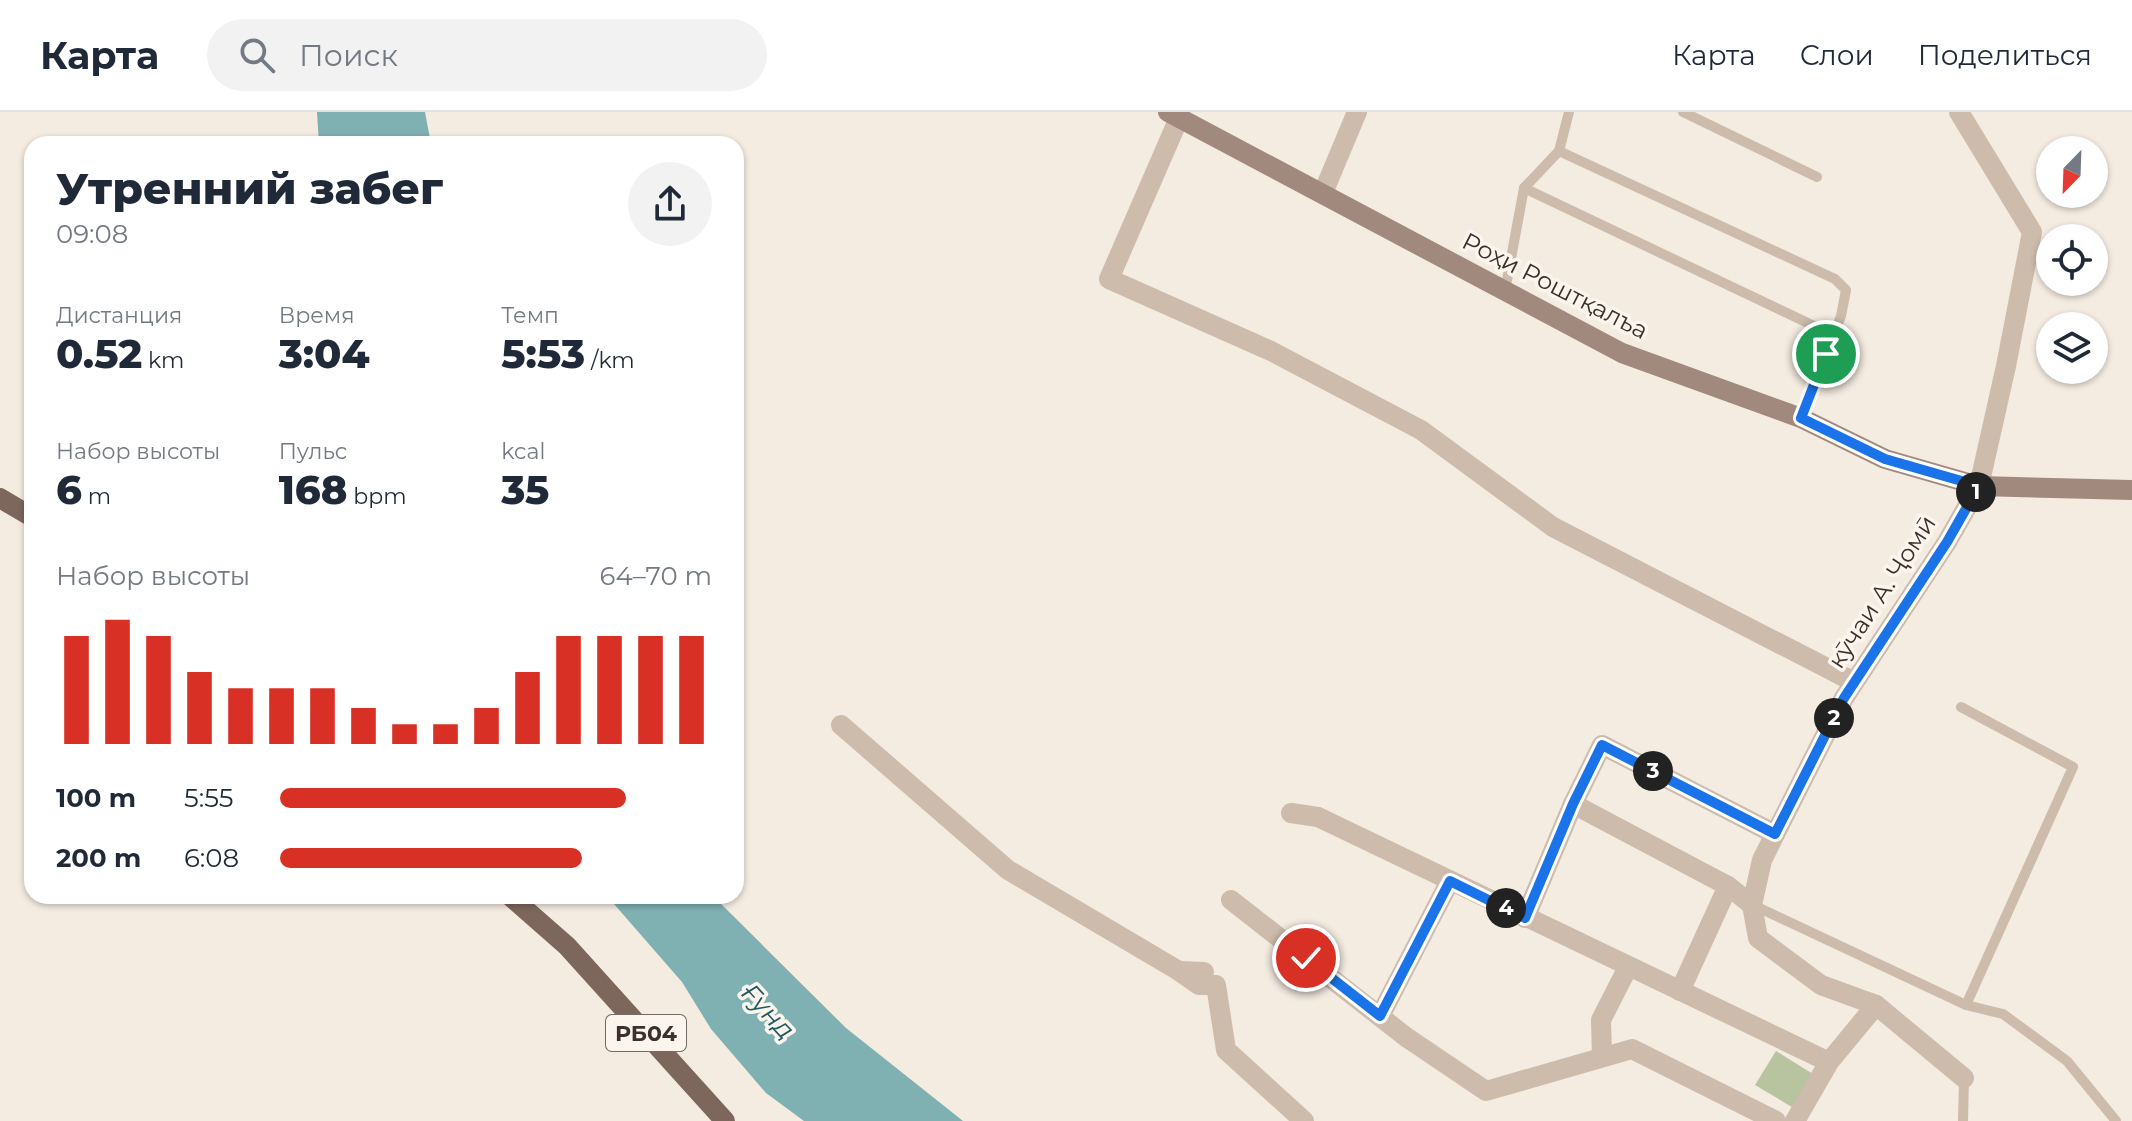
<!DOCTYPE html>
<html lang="ru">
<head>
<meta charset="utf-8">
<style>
	:root { --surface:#fff; --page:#f2f2f3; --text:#1f2937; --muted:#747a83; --line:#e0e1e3; --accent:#d93025 }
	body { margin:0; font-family:Montserrat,sans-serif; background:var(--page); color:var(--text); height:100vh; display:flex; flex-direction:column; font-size:30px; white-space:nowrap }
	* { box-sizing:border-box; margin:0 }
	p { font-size:26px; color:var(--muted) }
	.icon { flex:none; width:44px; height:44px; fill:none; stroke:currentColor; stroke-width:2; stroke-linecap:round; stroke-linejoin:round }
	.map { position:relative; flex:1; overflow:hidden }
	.drawer { position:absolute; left:24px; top:24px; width:720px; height:768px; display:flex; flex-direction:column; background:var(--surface); border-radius:24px; box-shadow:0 2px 6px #0004 }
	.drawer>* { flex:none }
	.needle { width:52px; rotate:203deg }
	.tools { position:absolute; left:2036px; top:24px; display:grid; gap:16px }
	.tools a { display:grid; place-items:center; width:72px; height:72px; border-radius:50%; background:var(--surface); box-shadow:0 2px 6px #0004; font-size:40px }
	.pin { position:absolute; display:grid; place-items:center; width:68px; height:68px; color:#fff; margin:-34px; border:4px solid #fff; border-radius:50%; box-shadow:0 2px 8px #0007 }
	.km { position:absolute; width:40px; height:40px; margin:-20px; border-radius:50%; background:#222; color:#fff; font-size:22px; line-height:40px; text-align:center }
	.round { display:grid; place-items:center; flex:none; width:84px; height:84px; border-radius:42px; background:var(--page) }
	.summary { display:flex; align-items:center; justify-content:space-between; height:136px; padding:0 32px }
	h1 { font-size:44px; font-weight:800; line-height:60px }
	.stats { display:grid; grid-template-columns:repeat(3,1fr); gap:12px; height:136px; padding:8px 32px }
	.stats div { display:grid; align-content:center }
	.stats b { font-size:40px; font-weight:800 }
	.stats small { font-size:22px; font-weight:400 }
	.stats p { font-size:22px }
	.chart { height:224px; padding:16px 32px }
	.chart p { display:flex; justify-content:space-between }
	.chart svg { width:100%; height:144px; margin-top:8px; stroke:var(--accent); stroke-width:6 }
	ul { padding:0 32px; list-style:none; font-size:26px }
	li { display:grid; grid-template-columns:128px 96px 1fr; align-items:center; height:60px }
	li i { height:20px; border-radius:10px; background:var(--accent) }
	header { display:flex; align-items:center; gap:48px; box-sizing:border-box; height:112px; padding:0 40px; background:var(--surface); border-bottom:2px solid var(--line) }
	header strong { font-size:38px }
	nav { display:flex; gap:44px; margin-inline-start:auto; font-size:28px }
	.search { width:560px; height:72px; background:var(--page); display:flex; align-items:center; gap:20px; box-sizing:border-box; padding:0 28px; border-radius:44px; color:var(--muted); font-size:30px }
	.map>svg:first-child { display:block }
</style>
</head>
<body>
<header>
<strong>Карта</strong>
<div class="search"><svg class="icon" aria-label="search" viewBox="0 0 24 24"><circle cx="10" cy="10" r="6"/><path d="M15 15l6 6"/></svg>Поиск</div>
<nav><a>Карта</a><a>Слои</a><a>Поделиться</a></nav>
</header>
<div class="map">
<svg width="2132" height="1009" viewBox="0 0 2132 1009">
	<rect width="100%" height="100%" fill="#f4ebe1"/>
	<!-- green -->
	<polygon fill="#b8c4a0" points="1776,939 1813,962 1792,995 1755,973"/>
	<!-- water -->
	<g fill="#7fb0b2">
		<polygon points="317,0 425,0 431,32 319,32"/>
		<polygon points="607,784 713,784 846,916 963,1009 804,1009 766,981 711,917 682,870"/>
	</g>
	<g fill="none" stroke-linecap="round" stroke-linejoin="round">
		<!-- lane -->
		<g stroke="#cdbbac" stroke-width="10">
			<polyline points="1683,0 1817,65"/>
			<polyline points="1559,39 1835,167 1846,178 1841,204 1801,306"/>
			<polyline points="1524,76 1833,223"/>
			<polyline points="1505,179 1524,76 1559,39 1569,0"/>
			<polyline points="1961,595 2073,655 1966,893"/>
			<polyline points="1753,793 1966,893 2003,902 2067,949 2116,1009"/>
			<polyline points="1963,1009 1964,966"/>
		</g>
		<!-- street -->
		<g stroke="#cdbbac" stroke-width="20">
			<polyline points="1959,0 2032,120 2006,254 1979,374 1947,430 1844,586 1762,748 1752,793 1758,826 1821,873 1876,893 1964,966"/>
			<polyline points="1179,6 1109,167 1271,239 1421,318 1553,415 1854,570"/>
			<polyline points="1323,81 1357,0"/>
			<polyline points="841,613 1008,758 1179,859"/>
			<polyline points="1573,692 1728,774 1752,793"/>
			<polyline points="1291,701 1318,705 1829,950"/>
			<polyline points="1231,788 1406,925 1486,979 1632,937 1776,1009"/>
			<polyline points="1525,806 1573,692 1602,633 1775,722"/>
			<polyline points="1204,860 1179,859 1199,873 1216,873 1226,938 1304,1009"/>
			<polyline points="1680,879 1728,774"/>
			<polyline points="1380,904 1450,769"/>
			<polyline points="1602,945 1601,908 1628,855"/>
			<polyline points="1795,1009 1829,950 1876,893"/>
		</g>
		<!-- secondary -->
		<polyline stroke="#a18a7d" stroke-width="20" points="1168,0 1622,241 1801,306 1885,347 1979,374 2132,378"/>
		<!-- primary -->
		<g stroke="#7d675c" stroke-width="20">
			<polyline points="0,386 32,405"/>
			<polyline points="510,784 567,834 725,1009"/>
		</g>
	</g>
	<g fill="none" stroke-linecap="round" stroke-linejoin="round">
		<!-- route casing -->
		<g stroke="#fff" stroke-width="16">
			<polyline id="route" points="1306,846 1380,904 1450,769 1525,806 1573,692 1602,633 1775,722 1844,586 1947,430 1979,374 1885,347 1801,306 1826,242"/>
		</g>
		<!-- route -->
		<use href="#route" stroke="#1a73e8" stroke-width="10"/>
	</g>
	<g text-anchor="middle" stroke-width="7" stroke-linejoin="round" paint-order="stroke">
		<!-- shield labels -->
		<rect fill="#fbf5ee" stroke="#756b66" stroke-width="2" x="606" y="903" width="80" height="36" rx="6"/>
		<g font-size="22" font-weight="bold" fill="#3b302b">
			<text x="646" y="929">РБ04</text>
		</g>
		<!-- street labels -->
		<g font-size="24" fill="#3b302b" stroke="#fbf5ee">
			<text transform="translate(1555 174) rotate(27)" y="8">Роҳи Роштқалъа</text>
			<text transform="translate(1882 480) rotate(-57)" y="8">кӯчаи А. Ҷомӣ</text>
		</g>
		<!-- water labels -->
		<g font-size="26" font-style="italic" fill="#1f5a5e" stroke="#fbf5ee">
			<text transform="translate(768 899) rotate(47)" y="9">Ғунд</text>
		</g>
	</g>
</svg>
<div class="tools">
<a><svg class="needle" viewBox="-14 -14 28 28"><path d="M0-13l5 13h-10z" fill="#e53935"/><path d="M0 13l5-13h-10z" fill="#747a83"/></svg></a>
<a><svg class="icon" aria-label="locate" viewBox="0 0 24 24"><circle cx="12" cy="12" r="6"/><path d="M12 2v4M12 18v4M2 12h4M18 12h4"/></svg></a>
<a><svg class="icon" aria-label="layers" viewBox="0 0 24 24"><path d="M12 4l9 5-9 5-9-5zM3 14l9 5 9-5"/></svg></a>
</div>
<div class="pin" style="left:1826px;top:242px;background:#1e9e55"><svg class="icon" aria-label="arrive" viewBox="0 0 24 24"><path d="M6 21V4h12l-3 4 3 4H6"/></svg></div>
<div class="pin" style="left:1306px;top:846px;background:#d93025"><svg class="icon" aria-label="check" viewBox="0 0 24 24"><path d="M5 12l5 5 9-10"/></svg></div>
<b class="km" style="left:1976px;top:380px">1</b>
<b class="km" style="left:1834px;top:606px">2</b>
<b class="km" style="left:1653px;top:659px">3</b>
<b class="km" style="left:1506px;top:796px">4</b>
<section class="drawer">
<div class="summary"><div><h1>Утренний забег</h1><p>09:08</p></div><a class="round"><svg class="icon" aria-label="share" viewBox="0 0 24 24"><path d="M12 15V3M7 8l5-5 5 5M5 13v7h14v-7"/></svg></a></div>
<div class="stats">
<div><p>Дистанция</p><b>0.52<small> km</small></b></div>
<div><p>Время</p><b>3:04</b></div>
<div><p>Темп</p><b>5:53<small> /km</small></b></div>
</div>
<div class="stats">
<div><p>Набор высоты</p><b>6<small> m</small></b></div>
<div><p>Пульс</p><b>168<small> bpm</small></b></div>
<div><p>kcal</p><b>35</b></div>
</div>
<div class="chart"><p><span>Набор высоты</span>64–70 m</p>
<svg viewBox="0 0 160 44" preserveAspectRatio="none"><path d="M5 44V11M15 44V6M25 44V11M35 44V22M45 44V27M55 44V27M65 44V27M75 44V33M85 44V38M95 44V38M105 44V33M115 44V22M125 44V11M135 44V11M145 44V11M155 44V11"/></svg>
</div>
<ul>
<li><b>100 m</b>5:55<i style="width:80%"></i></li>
<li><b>200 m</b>6:08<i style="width:70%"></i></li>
</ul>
</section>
</div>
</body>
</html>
